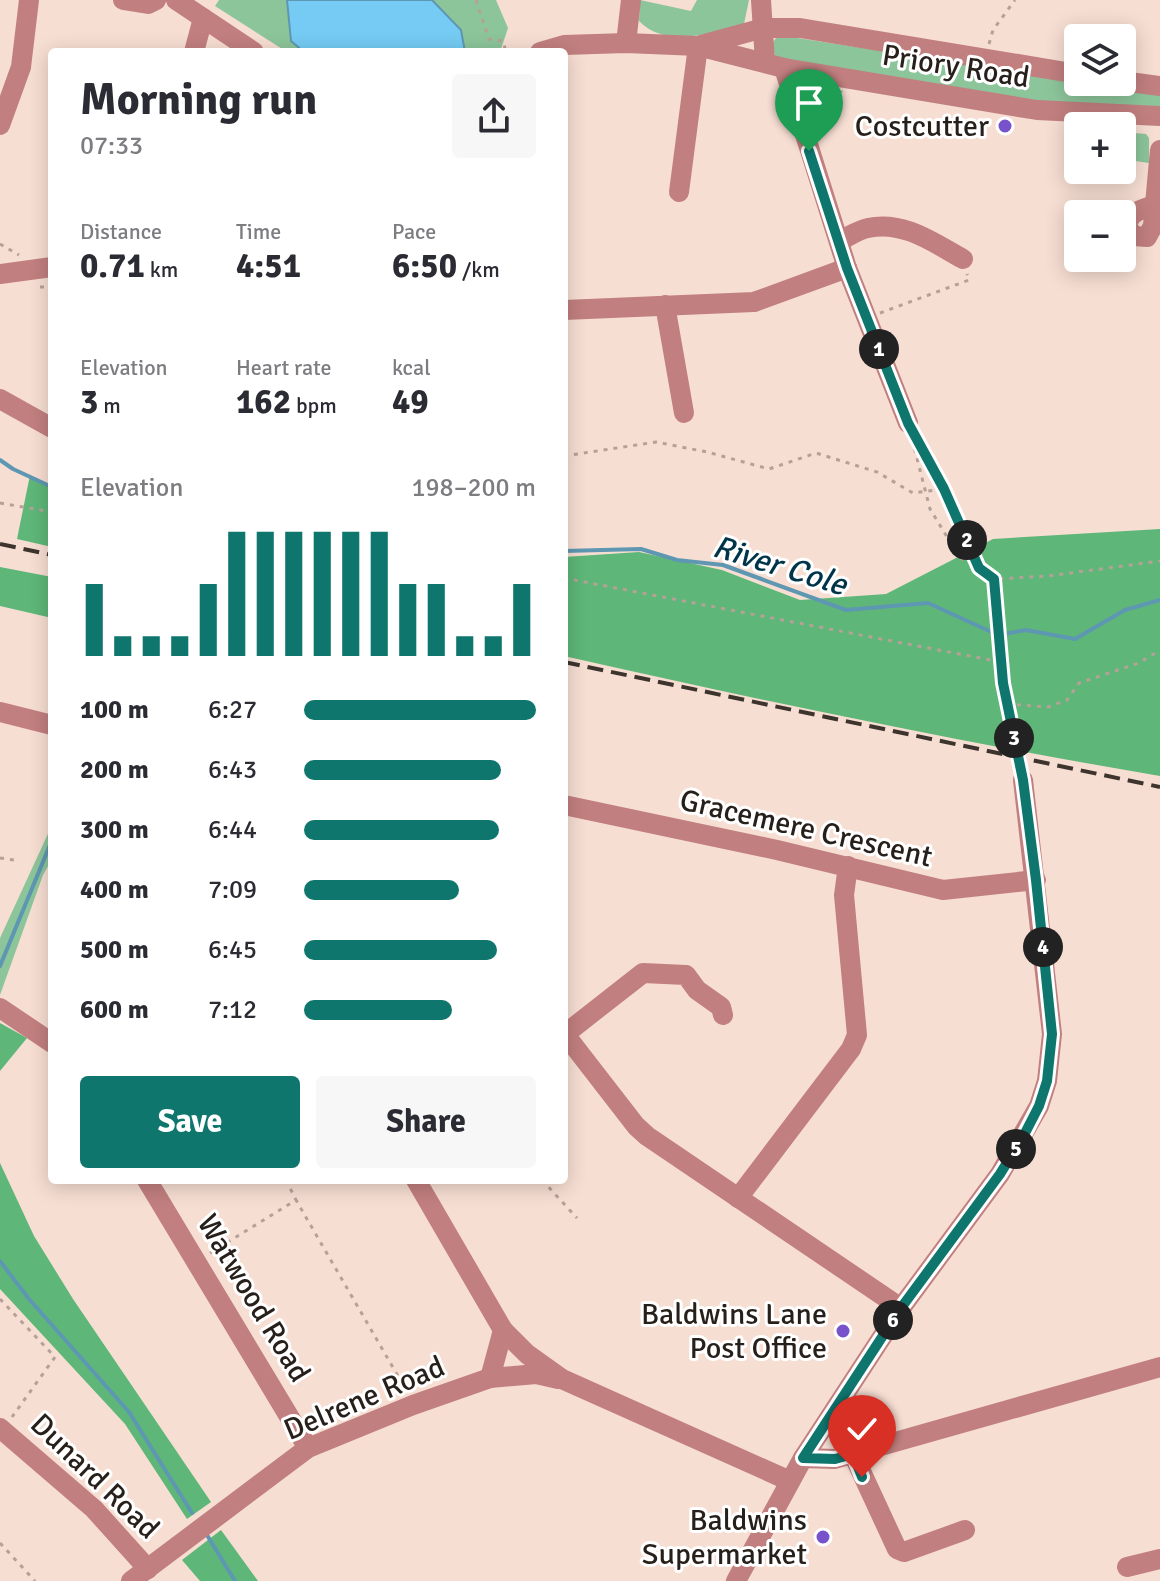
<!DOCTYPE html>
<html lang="en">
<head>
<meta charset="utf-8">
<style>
	:root { --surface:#fff; --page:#f7f7f7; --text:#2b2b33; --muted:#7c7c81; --accent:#0f766e }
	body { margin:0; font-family:Signika,sans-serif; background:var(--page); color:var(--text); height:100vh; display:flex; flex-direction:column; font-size:30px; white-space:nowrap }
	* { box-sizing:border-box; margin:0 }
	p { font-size:26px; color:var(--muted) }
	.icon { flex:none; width:44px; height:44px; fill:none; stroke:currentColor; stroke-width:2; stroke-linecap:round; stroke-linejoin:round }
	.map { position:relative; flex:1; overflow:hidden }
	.drawer { position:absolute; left:48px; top:48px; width:520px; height:1136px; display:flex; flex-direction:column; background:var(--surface); border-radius:8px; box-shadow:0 4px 20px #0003 }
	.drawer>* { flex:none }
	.tools { position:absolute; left:1064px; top:24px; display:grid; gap:16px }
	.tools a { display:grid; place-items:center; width:72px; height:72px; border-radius:8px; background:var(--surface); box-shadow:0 4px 20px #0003; font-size:40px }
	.pin { position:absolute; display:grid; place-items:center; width:68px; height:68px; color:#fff; margin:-82px -34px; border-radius:50% 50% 50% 0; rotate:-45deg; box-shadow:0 0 8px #0007 }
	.pin .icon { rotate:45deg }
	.km { position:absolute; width:40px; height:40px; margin:-20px; border-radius:50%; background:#222; color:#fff; font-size:22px; line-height:40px; text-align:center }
	.round { display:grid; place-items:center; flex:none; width:84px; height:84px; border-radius:8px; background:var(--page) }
	.summary { display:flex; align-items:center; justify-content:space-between; height:136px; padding:0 32px }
	h1 { font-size:44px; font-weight:800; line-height:60px }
	.stats { display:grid; grid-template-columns:repeat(3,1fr); gap:12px; height:136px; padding:8px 32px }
	.stats div { display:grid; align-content:center }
	.stats b { font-size:34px; font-weight:800 }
	.stats small { font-size:22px; font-weight:400 }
	.stats p { font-size:22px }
	.chart { height:224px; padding:16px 32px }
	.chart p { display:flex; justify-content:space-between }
	.chart svg { width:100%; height:144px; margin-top:8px; stroke:var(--accent); stroke-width:6 }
	.primary-button { display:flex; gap:16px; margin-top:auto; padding:16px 32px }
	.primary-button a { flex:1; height:92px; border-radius:8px; background:var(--accent); color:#fff; font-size:32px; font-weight:800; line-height:92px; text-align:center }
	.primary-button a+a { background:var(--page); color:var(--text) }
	ul { padding:0 32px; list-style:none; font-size:26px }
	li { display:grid; grid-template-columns:128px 96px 1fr; align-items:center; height:60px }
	li i { height:20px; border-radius:10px; background:var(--accent) }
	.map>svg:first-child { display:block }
</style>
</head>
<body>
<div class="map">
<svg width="1160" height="1581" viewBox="0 0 1160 1581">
	<rect width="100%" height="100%" fill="#f7ded3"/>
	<!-- green -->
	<g fill="#8dc59a">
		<polygon points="219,0 496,0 508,28 500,52 287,52 215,6"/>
		<path d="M 640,0 L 691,11 L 697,0 L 749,0 L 744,24 C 712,33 666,49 639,21 Z"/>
		<polygon points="778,35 1160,94 1160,110 1045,103 795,61 775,56 772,44"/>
		<polygon points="812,86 843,91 833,104 830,129 802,101 800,94 804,88"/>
		<polygon points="1122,132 1146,134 1149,138 1149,163 1122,159"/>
		<polygon points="52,825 52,859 43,875 0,995 0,938"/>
	</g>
	<!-- forest -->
	<g fill="#5eb778">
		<polygon points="30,475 52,488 52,547 17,539"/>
		<path d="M 1160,529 L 1160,776 C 960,742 762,701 564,656 L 564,557 L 639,552 L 722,570 L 800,600 L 886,594 L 993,539 Z"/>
		<polygon points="0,567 52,577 52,618 0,606"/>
		<polygon points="0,1023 27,1038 0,1071"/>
		<polygon points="0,1163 34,1236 73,1299 211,1502 187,1519 125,1424 0,1289"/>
		<polygon points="221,1530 258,1581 200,1581 182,1560"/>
	</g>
	<!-- water -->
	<polygon fill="#75cbf3" stroke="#5e97b2" stroke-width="2" points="287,0 432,0 461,30 465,52 304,52 291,41"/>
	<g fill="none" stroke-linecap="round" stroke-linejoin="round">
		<!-- stream -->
		<g stroke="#5e97b2" stroke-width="4">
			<polyline points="0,460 13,469 52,487"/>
			<polyline points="564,551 641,549 677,560 723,565 846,610 928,603 998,635 1026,630 1075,639 1125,610 1160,600"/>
			<polyline points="0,966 52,840"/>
			<polyline points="0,1261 29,1299 129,1412 192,1513"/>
			<polyline points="207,1535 235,1581"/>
		</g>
		<!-- path -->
		<g stroke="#b5a198" stroke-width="3" stroke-dasharray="4 6" stroke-linecap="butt">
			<polyline points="476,0 489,39 503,41 506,52"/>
			<polyline points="989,44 993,30 1015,0"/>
			<polyline points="0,244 19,255"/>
			<polyline points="40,287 52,287"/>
			<polyline points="880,313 969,280 967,274"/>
			<polyline points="915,437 944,489 979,568 994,579 1048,576 1160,561"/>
			<polyline points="912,439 930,509 960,558 979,568"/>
			<polyline points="564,456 656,442 707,452 769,469 816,453 877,472 913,493 944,489"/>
			<polyline points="0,503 52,512"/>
			<polyline points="564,578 1001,662"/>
			<polyline points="994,579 1003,683 1020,765"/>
			<polyline points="1007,704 1048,707 1067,700 1079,683 1139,663 1160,650"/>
			<polyline points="0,858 14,860"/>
			<polyline points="286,1180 296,1200"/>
			<polyline points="542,1180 577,1218"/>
			<polyline points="210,1253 296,1200 406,1390"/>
			<polyline points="0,1299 55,1357 12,1417"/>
			<polyline points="0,1543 35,1581"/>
		</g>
		<!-- minor -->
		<g stroke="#c27f7f" stroke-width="20">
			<polyline points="123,0 148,4 156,0"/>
			<polyline points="176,0 254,52"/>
			<polyline points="761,0 765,62"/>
			<polyline points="626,43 631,0"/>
			<polyline points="701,45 764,28 800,28 1078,74"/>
			<polyline points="194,52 203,18"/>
			<polyline points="540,52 564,45 626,43 698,46 784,68 1037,110 1160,116"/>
			<polyline points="784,68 847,268 908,423"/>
			<polyline points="1122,81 1160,86"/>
			<polyline points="0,125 21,67 29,0"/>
			<polyline points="679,192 698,46"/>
			<path d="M 1155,205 C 1142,209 1128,212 1127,227 L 1134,236 L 1147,237 L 1153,226 L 1160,150"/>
			<path d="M 839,241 C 848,237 858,230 868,228 C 903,220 934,243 963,259"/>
			<polyline points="0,274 52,267"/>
			<polyline points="665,305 684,413"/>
			<polyline points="564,310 754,302 847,268"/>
			<polyline points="0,399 52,428"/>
			<polyline points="0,712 52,725"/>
			<polyline points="564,805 777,850 943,890 1036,880"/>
			<polyline points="0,1008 52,1043"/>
			<polyline points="564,1033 636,1126 647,1136 901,1308"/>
			<polyline points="565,1034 643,973 686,975 697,990 721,1007 723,1015"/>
			<polyline points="147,1180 308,1448"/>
			<polyline points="416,1180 503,1330 527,1354 562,1379 790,1481"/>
			<polyline points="738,1198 851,1049 857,1035 844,895 848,866"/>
			<polyline points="490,1378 503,1330"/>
			<polyline points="0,1428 94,1509 148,1569"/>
			<polyline points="853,1454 897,1549 904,1552 965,1530"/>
			<polyline points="803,1458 835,1459 1160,1367"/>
			<polyline points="1127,1567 1160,1559"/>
			<polyline points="131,1581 308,1448 413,1405 490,1378 536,1374 558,1379"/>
			<polyline points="736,1581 803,1458 901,1308 1000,1174 1039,1106 1047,1081 1052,1034 1023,780"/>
		</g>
		<!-- rail -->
		<g stroke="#3e342e" stroke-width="4" stroke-dasharray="16 8" stroke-linecap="butt">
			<polyline points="0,544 52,555"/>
			<polyline points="564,662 1160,787"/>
		</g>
	</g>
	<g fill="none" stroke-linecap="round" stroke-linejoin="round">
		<!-- route casing -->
		<g stroke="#fff" stroke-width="16">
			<polyline id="route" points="809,151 847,268 908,423 944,489 979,568 994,579 1003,683 1023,780 1036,880 1052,1034 1047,1081 1039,1106 1023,1137 1000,1174 901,1308 803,1458 835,1459 853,1454 862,1477"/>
		</g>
		<!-- route -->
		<use href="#route" stroke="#0f766e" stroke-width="10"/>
	</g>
	<!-- markers -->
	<g fill="#7852cb" stroke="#fff" stroke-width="3">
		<circle cx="1005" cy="126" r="8"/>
		<circle cx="843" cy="1331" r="8"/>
		<circle cx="823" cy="1537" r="8"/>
	</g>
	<g text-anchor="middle" stroke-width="6" stroke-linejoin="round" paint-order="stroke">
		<!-- street labels -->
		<g font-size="30" fill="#271f1a" stroke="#fff">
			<text transform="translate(956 66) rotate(9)" y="10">Priory Road</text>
			<text transform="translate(806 828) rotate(13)" y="10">Gracemere Crescent</text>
			<text transform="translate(254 1298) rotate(59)" y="10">Watwood Road</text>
			<text transform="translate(364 1398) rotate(-23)" y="10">Delrene Road</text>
			<text transform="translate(95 1476) rotate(44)" y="10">Dunard Road</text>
		</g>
		<!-- poi labels -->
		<g font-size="30" fill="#271f1a" stroke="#fff" text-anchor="end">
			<text x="989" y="136">Costcutter</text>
			<text x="827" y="1324">Baldwins Lane<tspan x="827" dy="34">Post Office</tspan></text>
			<text x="807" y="1530">Baldwins<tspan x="807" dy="34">Supermarket</tspan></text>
		</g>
		<!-- water labels -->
		<g font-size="32" font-style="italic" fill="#003549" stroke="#fff">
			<text transform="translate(780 565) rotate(17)" y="11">River Cole</text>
		</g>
	</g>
</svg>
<div class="tools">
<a><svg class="icon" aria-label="layers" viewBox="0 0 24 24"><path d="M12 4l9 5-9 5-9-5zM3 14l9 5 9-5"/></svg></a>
<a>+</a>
<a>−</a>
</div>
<div class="pin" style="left:809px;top:151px;background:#1e9e55"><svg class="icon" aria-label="arrive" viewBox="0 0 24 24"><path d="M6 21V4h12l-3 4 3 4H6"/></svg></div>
<div class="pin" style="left:862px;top:1477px;background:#d93025"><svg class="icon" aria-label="check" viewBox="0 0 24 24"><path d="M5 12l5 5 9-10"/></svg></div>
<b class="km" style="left:879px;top:349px">1</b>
<b class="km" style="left:967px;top:540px">2</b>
<b class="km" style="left:1014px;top:738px">3</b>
<b class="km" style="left:1043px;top:947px">4</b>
<b class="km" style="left:1016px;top:1149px">5</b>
<b class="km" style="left:893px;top:1320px">6</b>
<section class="drawer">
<div class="summary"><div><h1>Morning run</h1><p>07:33</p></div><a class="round"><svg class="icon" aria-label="share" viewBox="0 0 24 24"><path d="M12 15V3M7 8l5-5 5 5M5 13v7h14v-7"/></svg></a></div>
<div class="stats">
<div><p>Distance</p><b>0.71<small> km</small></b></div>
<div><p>Time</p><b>4:51</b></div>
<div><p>Pace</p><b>6:50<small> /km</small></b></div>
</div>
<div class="stats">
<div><p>Elevation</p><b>3<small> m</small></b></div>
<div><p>Heart rate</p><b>162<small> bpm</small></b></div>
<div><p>kcal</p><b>49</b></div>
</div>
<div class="chart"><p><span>Elevation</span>198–200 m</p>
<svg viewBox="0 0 160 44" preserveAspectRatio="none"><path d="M5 44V22M15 44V38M25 44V38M35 44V38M45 44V22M55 44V6M65 44V6M75 44V6M85 44V6M95 44V6M105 44V6M115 44V22M125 44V22M135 44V38M145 44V38M155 44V22"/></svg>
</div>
<ul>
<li><b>100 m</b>6:27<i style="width:100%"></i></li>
<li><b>200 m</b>6:43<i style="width:85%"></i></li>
<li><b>300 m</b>6:44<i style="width:84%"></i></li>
<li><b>400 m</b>7:09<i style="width:67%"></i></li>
<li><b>500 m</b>6:45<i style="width:83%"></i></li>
<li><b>600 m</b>7:12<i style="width:64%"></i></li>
</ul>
<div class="primary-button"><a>Save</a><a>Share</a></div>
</section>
</div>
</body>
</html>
